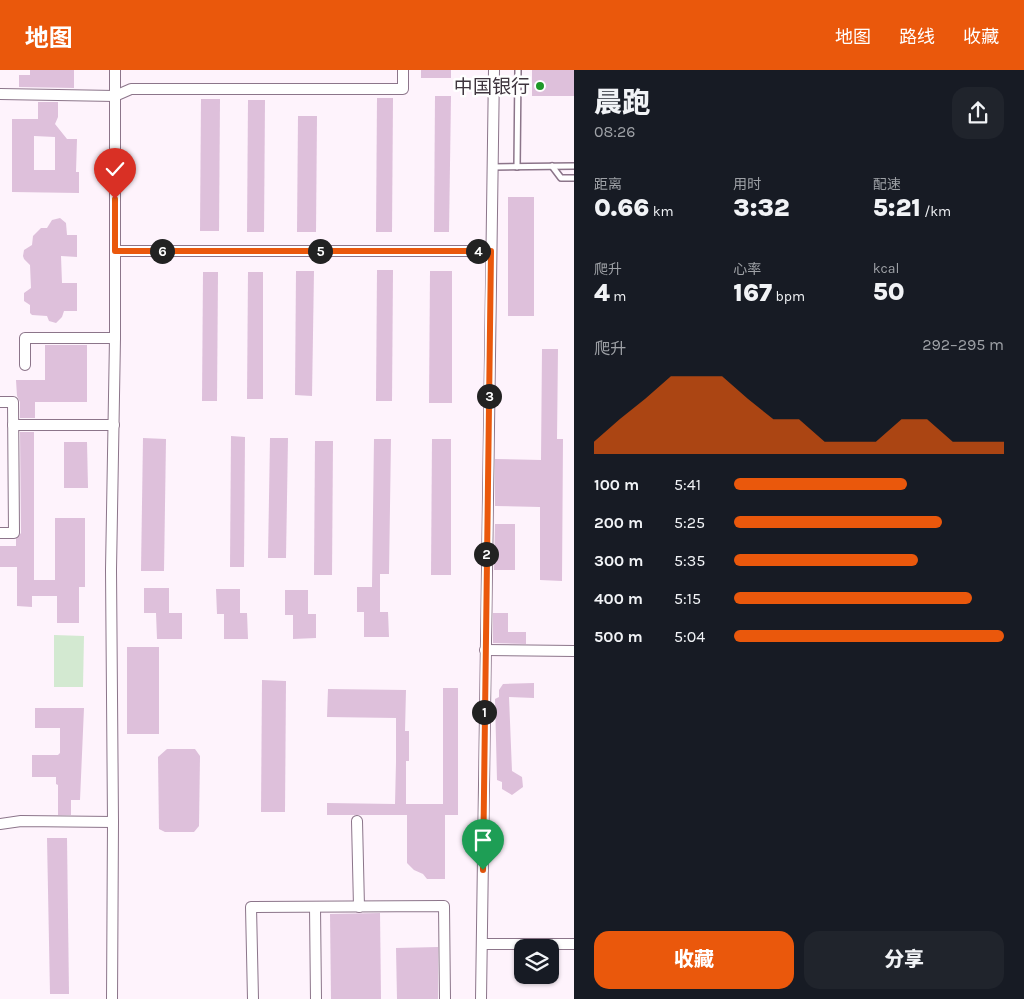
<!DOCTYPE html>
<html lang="zh">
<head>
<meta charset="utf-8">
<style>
	:root { --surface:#171b24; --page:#20242c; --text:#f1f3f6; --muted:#9ea1a6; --accent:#ea580c }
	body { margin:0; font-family:Karla,"Noto Sans SC",sans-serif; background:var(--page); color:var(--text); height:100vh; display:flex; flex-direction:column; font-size:19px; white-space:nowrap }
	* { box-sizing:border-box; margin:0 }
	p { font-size:16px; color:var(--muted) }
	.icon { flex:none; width:28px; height:28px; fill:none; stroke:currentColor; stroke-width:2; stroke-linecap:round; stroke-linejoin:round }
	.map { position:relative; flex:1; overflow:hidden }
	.drawer { display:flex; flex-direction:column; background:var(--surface); width:450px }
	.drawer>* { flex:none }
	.controls { position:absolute; left:514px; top:869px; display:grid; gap:10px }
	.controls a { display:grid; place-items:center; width:45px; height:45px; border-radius:10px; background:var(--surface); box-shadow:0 1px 4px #0004; font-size:25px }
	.pin { position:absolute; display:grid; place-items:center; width:42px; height:42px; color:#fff; margin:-51px -21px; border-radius:50% 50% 50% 0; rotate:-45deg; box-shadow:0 0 5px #0007 }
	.pin .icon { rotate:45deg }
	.km { position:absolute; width:25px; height:25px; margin:-12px; border-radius:50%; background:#222; color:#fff; font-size:14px; line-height:25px; text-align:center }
	.round { display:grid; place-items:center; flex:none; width:52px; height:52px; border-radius:15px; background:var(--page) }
	.headline { display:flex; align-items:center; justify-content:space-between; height:85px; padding:0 20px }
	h1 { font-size:28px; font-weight:800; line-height:38px }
	.stats { display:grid; grid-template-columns:repeat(3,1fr); gap:8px; height:85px; padding:5px 20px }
	.stats div { display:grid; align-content:center }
	.stats b { font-size:25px; font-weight:800 }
	.stats small { font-size:14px; font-weight:400 }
	.stats p { font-size:14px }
	.chart { height:140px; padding:10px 20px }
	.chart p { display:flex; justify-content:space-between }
	.chart svg { width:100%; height:90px; margin-top:5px; fill:var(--accent); opacity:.7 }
	.action { display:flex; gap:10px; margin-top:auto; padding:10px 20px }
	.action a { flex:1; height:58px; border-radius:15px; background:var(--accent); color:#fff; font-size:20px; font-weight:800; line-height:58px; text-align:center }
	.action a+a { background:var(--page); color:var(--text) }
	ul { padding:0 20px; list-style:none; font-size:16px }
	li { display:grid; grid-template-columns:80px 60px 1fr; align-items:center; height:38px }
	li i { height:12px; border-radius:6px; background:var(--accent) }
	header { display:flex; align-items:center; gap:30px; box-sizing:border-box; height:70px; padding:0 25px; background:var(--accent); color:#fff }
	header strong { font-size:24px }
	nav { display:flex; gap:28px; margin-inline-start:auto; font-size:18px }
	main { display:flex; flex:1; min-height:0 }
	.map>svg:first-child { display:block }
</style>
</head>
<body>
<header>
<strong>地图</strong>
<nav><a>地图</a><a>路线</a><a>收藏</a></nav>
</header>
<main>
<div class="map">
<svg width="574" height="929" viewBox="0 0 574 929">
	<rect width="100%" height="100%" fill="#fef3fc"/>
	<!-- green -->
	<polygon fill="#d3e9d1" points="54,565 84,566 83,617 54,617"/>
	<!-- building -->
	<g fill="#dec0db" fill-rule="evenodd">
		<polygon points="30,0 74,0 74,18 19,17 19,5 30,5"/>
		<rect x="421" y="0" width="30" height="8"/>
		<rect x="532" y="0" width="42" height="26"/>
		<polygon points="435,26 451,26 449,162 434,162"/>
		<polygon points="377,28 393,28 392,162 376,162"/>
		<polygon points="201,29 220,29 219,161 200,161"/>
		<polygon points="248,30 265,30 264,162 247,162"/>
		<path d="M 38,32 L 58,32 L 58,47 L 55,54 L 67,69 L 77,69 L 76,102 L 79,102 L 79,123 L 12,122 L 12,49 L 38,49 ZM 34,66 L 55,67 L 55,100 L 34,100 Z"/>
		<polygon points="298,46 317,46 316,162 297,162"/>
		<rect x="508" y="127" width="26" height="119"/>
		<polygon points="60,148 66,153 67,165 77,165 77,187 61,186 62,213 77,213 77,241 64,241 62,247 56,253 49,251 47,246 32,245 30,243 30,235 24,231 24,223 31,218 30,195 24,189 23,186 24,180 32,175 33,166 41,158 47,158 52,150"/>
		<polygon points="377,200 393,200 392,331 376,331"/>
		<polygon points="296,201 314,201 312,326 295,325"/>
		<polygon points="430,201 452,201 452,333 429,333"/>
		<polygon points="203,202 218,202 217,331 202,331"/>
		<polygon points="248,202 263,202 263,329 247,329"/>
		<polygon points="45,275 87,275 87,332 35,332 35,348 20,348 20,332 17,326 16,310 45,310"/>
		<polygon points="542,279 558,279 557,369 563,369 562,511 540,510 540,437 495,436 495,389 541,390"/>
		<polygon points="20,362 34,362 34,510 55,510 55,448 85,448 85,517 79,517 79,553 57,553 57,526 32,526 32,537 17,536 17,497 0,497 0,476 16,476 16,469 21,463"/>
		<polygon points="231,366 245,367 244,497 230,497"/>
		<polygon points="143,368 166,369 164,501 141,501"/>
		<polygon points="270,368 288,368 286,488 268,488"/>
		<polygon points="374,369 391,369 389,504 380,504 380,542 388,542 389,567 364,567 364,542 357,542 357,517 372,517"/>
		<polygon points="432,369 451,369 451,505 431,505"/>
		<polygon points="315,371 333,371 332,505 314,505"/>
		<polygon points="64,372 87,372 88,418 64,418"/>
		<polygon points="495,454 515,454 515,500 494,500"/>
		<polygon points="144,518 169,518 169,543 182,543 182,569 157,569 156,543 144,543"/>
		<polygon points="216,519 240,519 240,543 247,543 248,569 224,569 224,544 217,544"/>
		<polygon points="285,520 308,520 308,544 316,544 316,568 293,569 293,545 285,545"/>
		<polygon points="493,543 508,543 508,562 526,562 526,574 493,573"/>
		<rect x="127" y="577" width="32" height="87"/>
		<polygon points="262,610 286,611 285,742 261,742"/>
		<polygon points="534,613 534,628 509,627 512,701 522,707 523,717 512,725 502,719 502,712 497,710 495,629 499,627 499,620 503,614"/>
		<polygon points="443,618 458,618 458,745 445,745 445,809 427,809 423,804 414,800 407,793 407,745 327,745 327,733 395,734 396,692 396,648 327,647 328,619 406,620 405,661 409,661 409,691 406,691 406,734 443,734"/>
		<polygon points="35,638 84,638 80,730 71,730 71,745 58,745 58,715 56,714 56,707 32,707 32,685 58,685 60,683 60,658 35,658"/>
		<polygon points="167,679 195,679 200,686 199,756 194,762 165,762 159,759 158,687"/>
		<polygon points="47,768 67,768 69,924 50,924"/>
		<polygon points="380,843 381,929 331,929 330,844"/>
		<polygon points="438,877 438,929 397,929 396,878"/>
	</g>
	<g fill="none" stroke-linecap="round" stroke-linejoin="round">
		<!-- lane casing -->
		<g stroke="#8c758a" stroke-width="8">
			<g id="lane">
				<polyline points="552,96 561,108 574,108"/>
				<polyline points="493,97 574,96"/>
				<polyline points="517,97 518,0"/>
			</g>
		</g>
		<!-- street casing -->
		<g stroke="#8c758a" stroke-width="12">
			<g id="street">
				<polyline points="0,24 115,26 131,19 403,19 403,0"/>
				<polyline points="115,181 491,181"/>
				<polyline points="25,295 25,268 115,268"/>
				<polyline points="0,332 13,332 14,463 0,463"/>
				<polyline points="13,355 114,355"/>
				<polyline points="485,580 574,581"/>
				<polyline points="357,751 359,837"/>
				<polyline points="0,754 21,751 113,752"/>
				<polyline points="315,837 316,929"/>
				<polyline points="482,874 574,874"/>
				<polyline points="112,929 113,752 111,500 115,268 115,0"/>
				<polyline points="253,929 251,837 444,836 445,929"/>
				<polyline points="481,929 494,0"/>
			</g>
		</g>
		<!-- lane -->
		<use href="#lane" stroke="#fff" stroke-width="5"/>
		<!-- street -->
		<use href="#street" stroke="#fff" stroke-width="10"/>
	</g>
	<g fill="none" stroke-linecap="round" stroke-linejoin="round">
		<!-- route casing -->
		<g stroke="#fff" stroke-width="10">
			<polyline id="route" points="115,129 115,181 491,181 483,800"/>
		</g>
		<!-- route -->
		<use href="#route" stroke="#ea580c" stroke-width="6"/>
	</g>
	<!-- markers -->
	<circle fill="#1f9828" stroke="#fff" stroke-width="2" cx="540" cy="16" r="5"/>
	<g text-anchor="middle" stroke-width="5" stroke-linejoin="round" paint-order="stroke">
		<!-- poi labels -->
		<g font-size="19" fill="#3f353e" stroke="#fff" text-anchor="end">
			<text x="530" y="23">中国银行</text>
		</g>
	</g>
</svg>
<div class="controls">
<a><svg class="icon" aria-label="layers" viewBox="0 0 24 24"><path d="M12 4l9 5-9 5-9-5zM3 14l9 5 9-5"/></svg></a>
</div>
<div class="pin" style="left:483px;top:800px;background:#1e9e55"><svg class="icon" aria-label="arrive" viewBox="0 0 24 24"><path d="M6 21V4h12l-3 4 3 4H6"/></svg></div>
<div class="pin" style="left:115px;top:129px;background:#d93025"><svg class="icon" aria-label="check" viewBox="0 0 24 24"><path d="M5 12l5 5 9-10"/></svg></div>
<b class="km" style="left:484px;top:642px">1</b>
<b class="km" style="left:486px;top:484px">2</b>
<b class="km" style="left:489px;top:326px">3</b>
<b class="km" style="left:478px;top:181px">4</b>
<b class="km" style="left:320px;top:181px">5</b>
<b class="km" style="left:162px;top:181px">6</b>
</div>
<section class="drawer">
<div class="headline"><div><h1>晨跑</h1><p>08:26</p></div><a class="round"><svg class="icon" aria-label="share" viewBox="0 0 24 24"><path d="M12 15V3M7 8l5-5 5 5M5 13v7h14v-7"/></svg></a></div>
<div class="stats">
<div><p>距离</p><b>0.66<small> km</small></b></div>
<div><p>用时</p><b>3:32</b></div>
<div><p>配速</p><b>5:21<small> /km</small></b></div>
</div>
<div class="stats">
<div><p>爬升</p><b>4<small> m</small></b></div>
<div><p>心率</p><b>167<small> bpm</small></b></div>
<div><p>kcal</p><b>50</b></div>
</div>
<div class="chart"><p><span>爬升</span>292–295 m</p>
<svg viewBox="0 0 160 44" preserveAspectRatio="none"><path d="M0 44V38L10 27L20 17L30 6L40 6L50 6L60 17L70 27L80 27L90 38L100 38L110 38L120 27L130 27L140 38L150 38L160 38V44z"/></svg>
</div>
<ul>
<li><b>100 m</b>5:41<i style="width:64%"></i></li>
<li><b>200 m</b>5:25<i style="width:77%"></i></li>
<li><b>300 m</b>5:35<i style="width:68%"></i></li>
<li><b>400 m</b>5:15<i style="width:88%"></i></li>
<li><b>500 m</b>5:04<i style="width:100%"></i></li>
</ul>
<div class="action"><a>收藏</a><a>分享</a></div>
</section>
</main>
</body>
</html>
